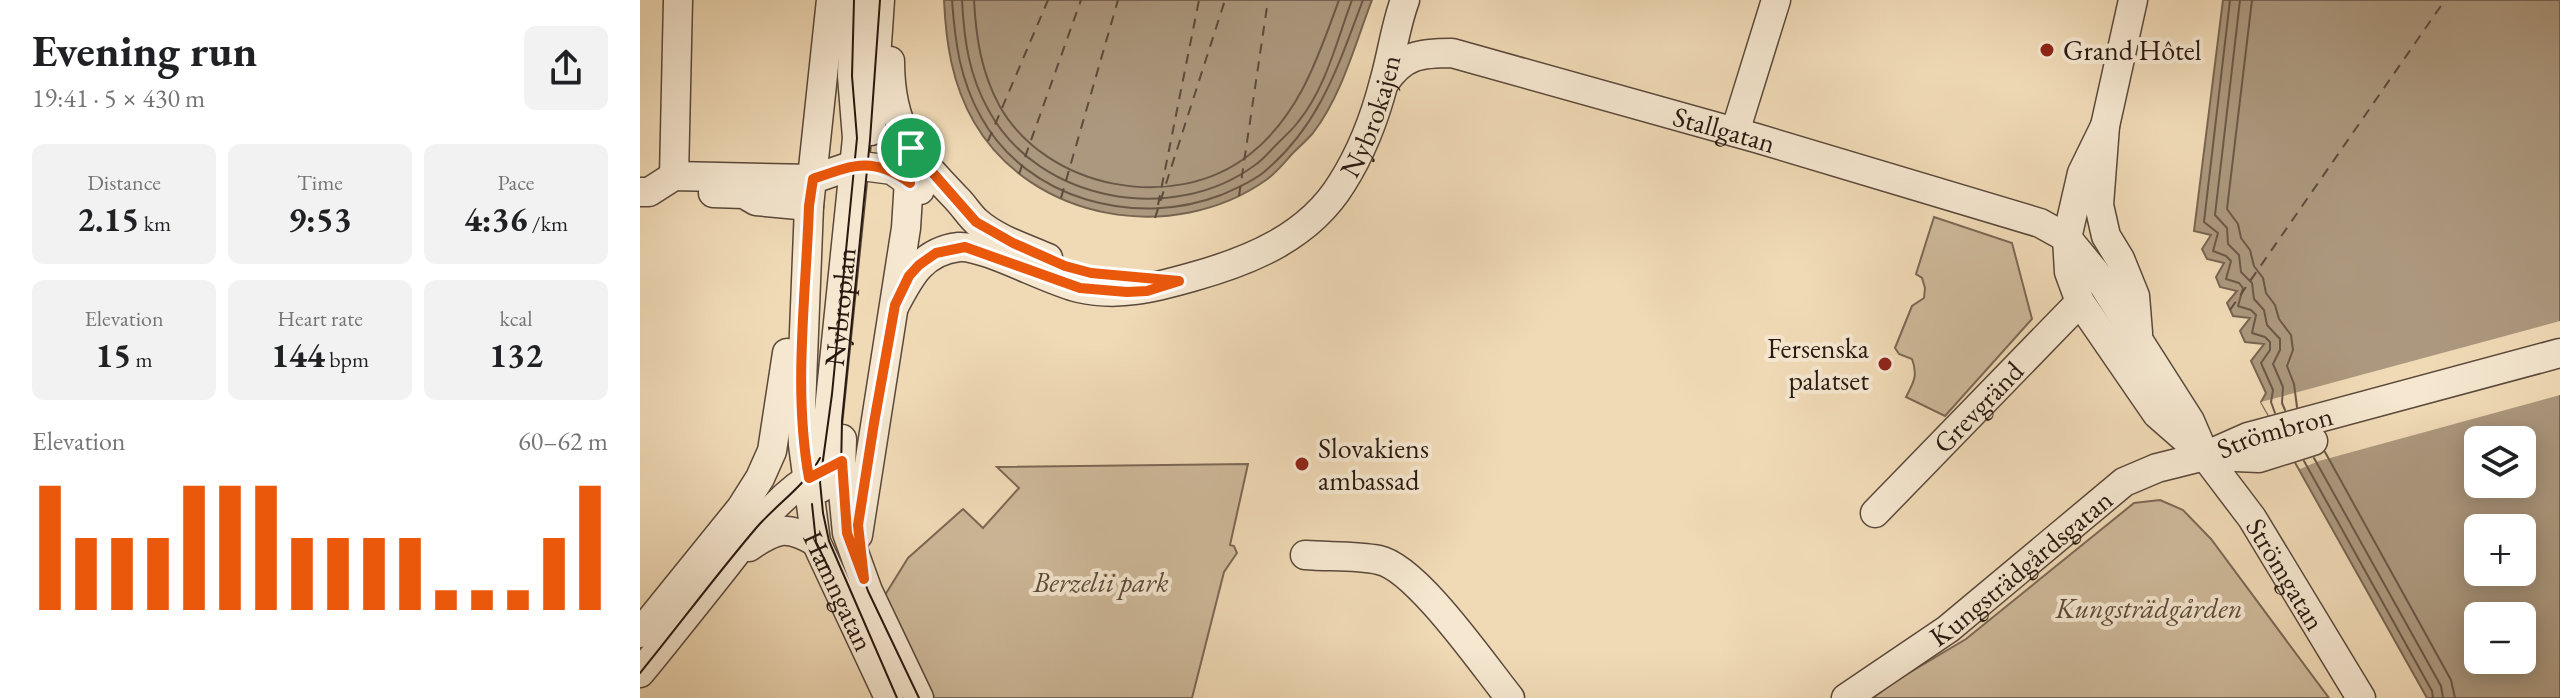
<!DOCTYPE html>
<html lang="en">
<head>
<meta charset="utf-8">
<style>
	:root { --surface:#fff; --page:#f2f2f2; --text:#202124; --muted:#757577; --accent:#ea580c }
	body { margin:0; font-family:"EB Garamond",serif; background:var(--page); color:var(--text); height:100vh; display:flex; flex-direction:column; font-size:30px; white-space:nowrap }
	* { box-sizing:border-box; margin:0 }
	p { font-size:26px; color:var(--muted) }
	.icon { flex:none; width:44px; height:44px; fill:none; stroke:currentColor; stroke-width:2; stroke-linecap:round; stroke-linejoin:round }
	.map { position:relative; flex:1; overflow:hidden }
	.drawer { display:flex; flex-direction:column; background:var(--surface); width:640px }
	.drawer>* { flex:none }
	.buttons { position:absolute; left:1824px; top:426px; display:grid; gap:16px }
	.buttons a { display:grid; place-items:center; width:72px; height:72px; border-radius:12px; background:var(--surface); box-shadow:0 4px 20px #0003; font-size:40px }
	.pin { position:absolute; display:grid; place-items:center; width:68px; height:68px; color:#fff; margin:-34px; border:4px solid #fff; border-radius:50%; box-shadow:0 2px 8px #0007 }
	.round { display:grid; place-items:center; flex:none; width:84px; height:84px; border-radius:12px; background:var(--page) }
	.head { display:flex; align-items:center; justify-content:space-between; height:136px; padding:0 32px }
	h1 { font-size:44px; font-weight:700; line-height:60px }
	.metrics { display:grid; grid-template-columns:repeat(3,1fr); gap:12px; height:136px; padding:8px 32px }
	.metrics div { display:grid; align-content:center; border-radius:12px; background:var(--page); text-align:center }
	.metrics b { font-size:34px; font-weight:700 }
	.metrics small { font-size:22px; font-weight:400 }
	.metrics p { font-size:22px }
	.chart { height:224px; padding:16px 32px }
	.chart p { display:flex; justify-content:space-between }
	.chart svg { width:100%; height:144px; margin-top:8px; stroke:var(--accent); stroke-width:6 }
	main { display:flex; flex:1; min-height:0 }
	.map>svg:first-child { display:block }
</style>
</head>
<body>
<main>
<section class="drawer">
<div class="head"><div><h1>Evening run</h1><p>19:41 · 5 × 430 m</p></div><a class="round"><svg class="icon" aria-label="share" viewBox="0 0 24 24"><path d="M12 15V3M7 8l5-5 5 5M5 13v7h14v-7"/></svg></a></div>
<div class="metrics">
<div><p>Distance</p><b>2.15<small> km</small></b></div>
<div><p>Time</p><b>9:53</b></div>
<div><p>Pace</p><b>4:36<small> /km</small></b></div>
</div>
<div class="metrics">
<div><p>Elevation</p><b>15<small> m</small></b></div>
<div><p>Heart rate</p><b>144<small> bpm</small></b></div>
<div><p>kcal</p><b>132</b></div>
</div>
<div class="chart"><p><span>Elevation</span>60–62 m</p>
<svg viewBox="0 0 160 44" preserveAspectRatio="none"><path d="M5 44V6M15 44V22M25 44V22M35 44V22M45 44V6M55 44V6M65 44V6M75 44V22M85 44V22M95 44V22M105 44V22M115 44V38M125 44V38M135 44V38M145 44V22M155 44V6"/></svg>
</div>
</section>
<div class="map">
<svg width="1920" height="698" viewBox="0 0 1920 698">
	<rect width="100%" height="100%" fill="#f0dab6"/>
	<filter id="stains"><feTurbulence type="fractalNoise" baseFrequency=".0025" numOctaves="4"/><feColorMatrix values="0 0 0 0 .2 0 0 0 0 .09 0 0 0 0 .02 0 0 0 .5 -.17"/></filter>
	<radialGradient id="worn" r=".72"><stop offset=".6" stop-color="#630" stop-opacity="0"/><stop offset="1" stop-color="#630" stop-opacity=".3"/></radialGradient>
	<!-- green -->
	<g fill="#ceb99a" stroke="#7b6855" stroke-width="2">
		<path d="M 1294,217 L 1372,243 L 1392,319 L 1305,416 L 1266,397 C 1274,382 1278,375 1272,359 L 1259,354 L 1255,348 L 1272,306 L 1284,298 L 1285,288 L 1282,278 L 1276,274 Z"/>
		<polygon points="608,464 590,545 594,546 597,553 584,572 552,698 292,698 245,595 268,558 323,509 343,528 379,488 357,467"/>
		<polygon points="1520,500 1543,510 1571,539 1689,698 1233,698 1252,683 1326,639 1494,503"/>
	</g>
	<!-- water -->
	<g fill="#ac987e" stroke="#776552" stroke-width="2" fill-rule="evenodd">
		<path d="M 304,0 L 732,0 C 715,44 702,95 673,133 C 667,140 659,147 652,154 C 644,163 636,173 626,180 C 534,245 392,222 334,122 C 312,84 306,43 304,0 Z"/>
		<path d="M 1583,0 L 1920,0 L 1920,698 L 1787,698 L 1621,402 L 1626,393 L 1611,361 L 1624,344 L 1605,342 L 1600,331 L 1610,318 L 1593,316 L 1587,303 L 1597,291 L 1580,287 L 1576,277 L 1584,263 L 1567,259 L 1562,249 L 1571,235 L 1554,231 ZM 1838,440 L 1882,440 L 1882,484 L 1838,484 ZM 1838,528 L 1882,528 L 1882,572 L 1838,572 ZM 1838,616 L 1882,616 L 1882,660 L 1838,660 Z"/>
	</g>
	<!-- pier -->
	<polygon fill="#f0dab6" points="1920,321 1920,395 1679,461 1660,469 1621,402"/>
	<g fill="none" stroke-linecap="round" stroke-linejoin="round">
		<!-- shore -->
		<g stroke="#6a5847" stroke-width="2">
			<path d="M 312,0 C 315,42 320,80 341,117 C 387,200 496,228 581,195 C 595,189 612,182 624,172 C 680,125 698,66 723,0"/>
			<path d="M 322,0 C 324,40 329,76 349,111 C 399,202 533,226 615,165 C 623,160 630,151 637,144 C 644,137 652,130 658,122 C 686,88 697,40 712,0"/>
			<path d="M 334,0 C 336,38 341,71 359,105 C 406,189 534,214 609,155 C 660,115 678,57 699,0"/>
			<polyline points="1590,0 1564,222 1578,233 1573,251 1586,256 1591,261 1586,279 1599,283 1603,288 1598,306 1611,310 1616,315 1612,333 1625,337 1630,342 1630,350 1621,363 1633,390 1631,402 1635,413"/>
			<polyline points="1600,0 1575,215 1587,228 1588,244 1599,255 1601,272 1612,283 1614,299 1624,310 1627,325 1640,339 1640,350 1633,364 1643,387 1642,403 1645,410"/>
			<polyline points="1612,0 1587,209 1598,224 1601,238 1610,250 1614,266 1623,278 1626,293 1635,305 1639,319 1651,335 1653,350 1647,366 1654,384 1657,407"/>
			<polyline points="1685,452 1811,680 1815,698"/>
			<polyline points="1674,458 1801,686 1803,698"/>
			<polyline points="1664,461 1792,691 1793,698"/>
		</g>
		<!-- ferry -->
		<g stroke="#5d4b3c" stroke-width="2" stroke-dasharray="10 8" stroke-linecap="butt">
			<polyline points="348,141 408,0"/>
			<polyline points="379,174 441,0"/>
			<polyline points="599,196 628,0"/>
			<polyline points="421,198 478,0"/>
			<polyline points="518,205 559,0"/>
			<polyline points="515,218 585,0"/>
			<polyline points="1590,310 1805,0"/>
		</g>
		<!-- minor casing -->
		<g stroke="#5a483a" stroke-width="31">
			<g id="minor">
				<path id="s1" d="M 191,0 L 169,206 L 161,408 L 163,445 L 176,542 L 249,698"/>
				<polyline points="1493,0 1465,126 1459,205 1466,236 1480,259 1495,296 1498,333"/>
				<path d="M 250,61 C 250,129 273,153 317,199 C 324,206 330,216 337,222 C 356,239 385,248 408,258"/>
				<path id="s2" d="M 745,82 C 763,55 780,53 812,53 L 1116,138 L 1400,223 L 1427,238 L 1455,272 L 1550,421 L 1565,456"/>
				<path id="s3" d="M 1465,126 L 1442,173 L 1427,238 L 1429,272 L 1440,302 L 1517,414 L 1565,456 L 1612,518 L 1721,698"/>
				<polyline points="231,131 240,0"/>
				<polyline points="1095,132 1136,0"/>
				<polyline points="34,176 38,0"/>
				<polyline points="0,192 9,192 34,176 173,179 214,165 252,170 280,190"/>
				<polyline points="73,193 104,194 116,201 169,206"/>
				<path id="s4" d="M 255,305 C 270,276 283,251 319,247 C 344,245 408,281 439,288 C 479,297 513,288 552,277 C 610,261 669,237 702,183 C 721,153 735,117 744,82 C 752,55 755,27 765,0"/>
				<polyline points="202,439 201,471 207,533 228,591 279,698"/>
				<polyline points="1573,456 1619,458 1673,441"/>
				<path id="s5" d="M 181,488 L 217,138 L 212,76 L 214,0"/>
				<path id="s6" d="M 1235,513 L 1440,302"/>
				<polyline points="218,535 266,228 271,148"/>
				<path d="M 109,547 C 136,528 146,525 176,542"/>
				<path d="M 665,555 C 689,557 715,555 739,560 C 777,568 844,666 870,698"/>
				<polyline points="0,633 101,508 120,478 132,451 147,353"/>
				<path d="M 0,673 C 27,640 54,606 81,572 C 109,537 138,493 180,472"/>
				<path id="s7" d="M 1206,698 L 1308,629 L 1484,482 L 1517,468 L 1565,456 L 1608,437 L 1920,353"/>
			</g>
		</g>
		<!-- minor -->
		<use href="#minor" stroke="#f5e7d0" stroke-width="28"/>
		<!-- tram -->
		<g stroke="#281810" stroke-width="2">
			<polyline points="214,0 212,76 217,138 192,394 180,482 183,513 189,541 257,698"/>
			<polyline points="240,0 230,140 202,420 201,471 207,533 228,591 279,698"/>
			<polyline points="172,504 176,542 189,569"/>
			<path d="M 0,673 C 39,625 77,574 117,527 C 138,503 165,486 180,458"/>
		</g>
	</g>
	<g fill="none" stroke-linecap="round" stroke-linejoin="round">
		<!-- route casing -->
		<g stroke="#fff" stroke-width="16">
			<path id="route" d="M 271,148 L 336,222 L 373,243 L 425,266 L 451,273 L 539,281 L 507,291 L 487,292 L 440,288 L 325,247 L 296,253 L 279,265 L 269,276 L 255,305 L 234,423 L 218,525 L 224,579 L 207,533 L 202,461 L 169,478 C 153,389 166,296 169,206 L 173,179 C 213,165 233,156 270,183 Z"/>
		</g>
		<!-- route -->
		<use href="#route" stroke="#ea580c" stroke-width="10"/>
	</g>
	<!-- markers -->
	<g fill="#8f2418" stroke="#f5e7d0" stroke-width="3">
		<circle cx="1407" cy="50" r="8"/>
		<circle cx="1245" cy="364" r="8"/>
		<circle cx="662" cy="464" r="8"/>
	</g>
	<g text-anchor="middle" stroke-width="8" stroke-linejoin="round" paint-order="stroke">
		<!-- poi labels -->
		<g font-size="28" fill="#281810" stroke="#f5e7d0" text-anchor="start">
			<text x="1423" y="60">Grand Hôtel</text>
			<text x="1229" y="358" text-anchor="end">Fersenska<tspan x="1229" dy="32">palatset</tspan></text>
			<text x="678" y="458">Slovakiens<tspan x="678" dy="32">ambassad</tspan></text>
		</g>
		<!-- street labels -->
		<g font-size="28" fill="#281810" stroke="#f5e7d0">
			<text dy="10" stroke="none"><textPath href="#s4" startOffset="588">Nybrokajen</textPath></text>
			<text dy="10" stroke="none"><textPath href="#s2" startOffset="360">Stallgatan</textPath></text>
			<text dy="10" stroke="none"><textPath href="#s5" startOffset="182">Nybroplan</textPath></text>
			<text dy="10" stroke="none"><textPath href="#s6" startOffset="148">Grevgränd</textPath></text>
			<text dy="10" stroke="none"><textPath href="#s7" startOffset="512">Strömbron</textPath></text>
			<text dy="10" stroke="none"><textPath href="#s7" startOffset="218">Kungsträdgårdsgatan</textPath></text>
			<text dy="10" stroke="none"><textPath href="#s3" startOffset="528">Strömgatan</textPath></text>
			<text dy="10" stroke="none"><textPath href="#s1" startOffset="598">Hamngatan</textPath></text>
		</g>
		<!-- park labels -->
		<g font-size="28" font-style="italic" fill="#5a4839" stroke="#f5e7d0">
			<text x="461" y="592">Berzelii park</text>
			<text x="1509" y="618">Kungsträdgården</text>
		</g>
	</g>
	<rect width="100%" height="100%" filter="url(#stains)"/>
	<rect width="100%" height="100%" fill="url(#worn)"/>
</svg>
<div class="buttons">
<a><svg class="icon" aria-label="layers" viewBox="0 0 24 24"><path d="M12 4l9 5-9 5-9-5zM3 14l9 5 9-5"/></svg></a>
<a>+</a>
<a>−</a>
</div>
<div class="pin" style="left:271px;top:148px;background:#1e9e55"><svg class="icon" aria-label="arrive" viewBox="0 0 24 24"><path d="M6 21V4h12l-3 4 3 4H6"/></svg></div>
</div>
</main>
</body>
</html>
